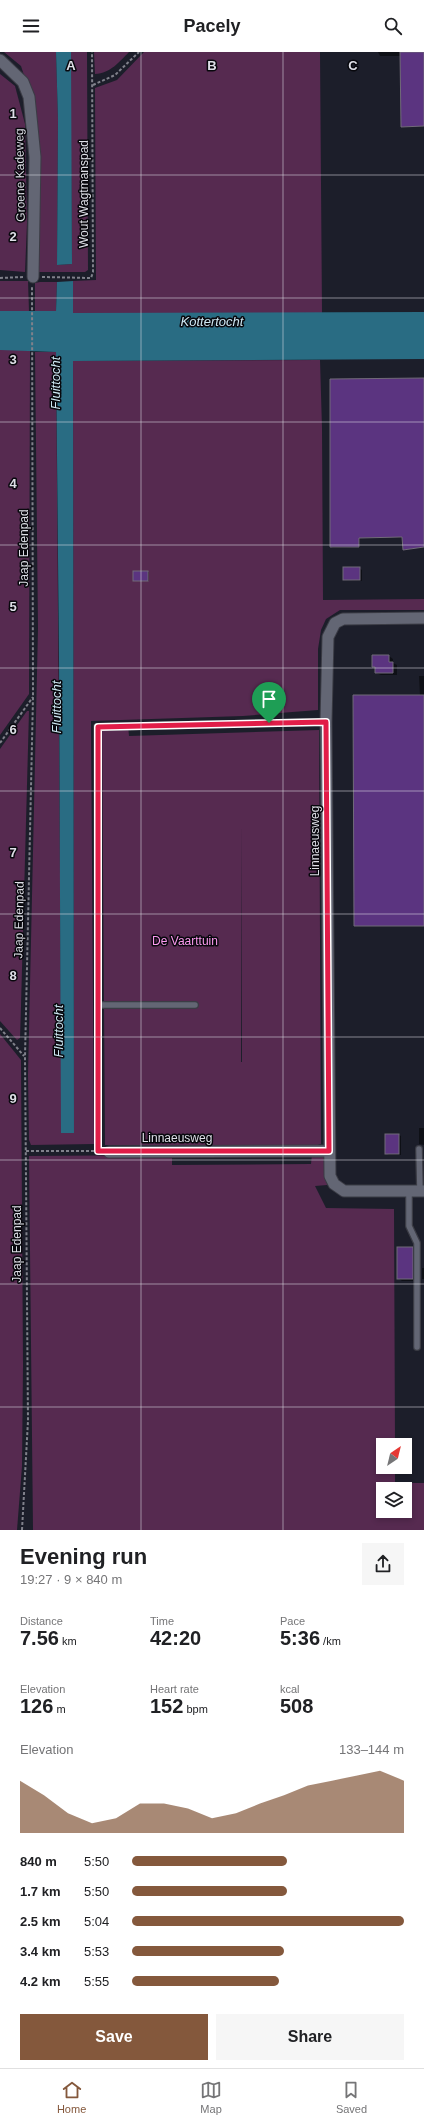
<!DOCTYPE html>
<html lang="en">
<head>
<meta charset="utf-8">
<style>
	:root { --surface:#fff; --page:#f6f6f6; --text:#202124; --muted:#757577; --line:#e0e0e0; --accent:#84583c }
	body { margin:0; font-family:Helvetica,sans-serif; background:var(--page); color:var(--text); height:100vh; display:flex; flex-direction:column; font-size:15px; white-space:nowrap }
	* { box-sizing:border-box; margin:0 }
	p { font-size:13px; color:var(--muted) }
	.icon { flex:none; width:22px; height:22px; fill:none; stroke:currentColor; stroke-width:2; stroke-linecap:round; stroke-linejoin:round }
	.map { position:relative; height:1478px; overflow:hidden }
	.sheet { display:flex; flex-direction:column; background:var(--surface); flex:1 }
	.sheet>* { flex:none }
	.needle { width:26px; rotate:35deg }
	.buttons { position:absolute; left:376px; top:1386px; display:grid; gap:8px }
	.buttons a { display:grid; place-items:center; width:36px; height:36px; border-radius:0px; background:var(--surface); box-shadow:0 2px 6px #0003; font-size:20px }
	.pin { position:absolute; display:grid; place-items:center; width:34px; height:34px; color:#fff; margin:-41px -17px; border-radius:50% 50% 50% 0; rotate:-45deg; box-shadow:0 0 4px #0007 }
	.pin .icon { rotate:45deg }
	.round { display:grid; place-items:center; flex:none; width:42px; height:42px; border-radius:0px; background:var(--page) }
	.headline { display:flex; align-items:center; justify-content:space-between; height:68px; padding:0 20px }
	h1 { font-size:22px; font-weight:800; line-height:30px }
	.stats { display:grid; grid-template-columns:repeat(3,1fr); gap:6px; height:68px; padding:4px 20px }
	.stats div { display:grid; align-content:center }
	.stats b { font-size:20px; font-weight:800 }
	.stats small { font-size:11px; font-weight:400 }
	.stats p { font-size:11px }
	.chart { height:112px; padding:8px 20px }
	.chart p { display:flex; justify-content:space-between }
	.chart svg { width:100%; height:72px; margin-top:4px; fill:var(--accent); opacity:.7 }
	.cta { display:flex; gap:8px; margin-top:auto; padding:8px 20px }
	.cta a { flex:1; height:46px; border-radius:0px; background:var(--accent); color:#fff; font-size:16px; font-weight:800; line-height:46px; text-align:center }
	.cta a+a { background:var(--page); color:var(--text) }
	ul { padding:0 20px; list-style:none; font-size:13px }
	li { display:grid; grid-template-columns:64px 48px 1fr; align-items:center; height:30px }
	li i { height:10px; border-radius:5px; background:var(--accent) }
	header { display:flex; justify-content:space-between; align-items:center; height:52px; padding:0 20px; background:var(--surface); font-size:18px; font-weight:800 }
	.menu { display:flex; justify-content:space-around; align-items:center; height:56px; border-top:1px solid var(--line); background:var(--surface); font-size:11px; color:var(--muted) }
	.menu a { display:grid; justify-items:center; gap:2px }
	.menu .current { color:var(--accent) }
	.map>svg:first-child { display:block }
</style>
</head>
<body>
<header><svg class="icon" aria-label="menu" viewBox="0 0 24 24"><path d="M4 6h16M4 12h16M4 18h16"/></svg>Pacely<svg class="icon" aria-label="search" viewBox="0 0 24 24"><circle cx="10" cy="10" r="6"/><path d="M15 15l6 6"/></svg></header>
<div class="map">
<svg width="424" height="1478" viewBox="0 0 424 1478">
	<rect width="100%" height="100%" fill="#1c1e2a"/>
	<!-- green -->
	<g fill="#562a50" fill-rule="evenodd">
		<polygon points="4,0 56,0 58,68 57,216 57,213 72,212 70,0 87,0 88,218 85,220 36,220 33,50 21,14"/>
		<path d="M 94,0 L 129,0 C 119,10 111,21 95,22 Z"/>
		<polygon points="144,0 320,0 322,261 72,261 73,229 96,228 95,36 117,28"/>
		<polygon points="0,22 15,34 25,72 27,171 25,220 0,218"/>
		<polygon points="0,229 28,229 29,259 0,259"/>
		<polygon points="40,230 57,230 56,259 35,260 35,231"/>
		<polygon points="0,298 30,298 29,642 0,683"/>
		<polygon points="35,300 56,300 62,1081 74,1081 73,309 320,308 322,376 323,548 424,547 424,558 340,558 326,567 321,578 318,597 318,658 243,664 91,669 94,1092 31,1093 29,1088 28,1023 38,576"/>
		<polygon points="27,659 29,659 21,954 20,986 17,988 0,969 0,697"/>
		<path d="M 102,673 L 128,673 L 129,684 L 319,678 L 321,1092 L 314,1094 L 105,1093 ZM 242,771 L 242,1010 L 241,1010 Z"/>
		<polygon points="0,982 21,1008 23,1313 22,1414 17,1478 0,1478"/>
		<path d="M 312,1102 L 322,1103 L 326,1108 L 327,1133 L 315,1134 L 326,1156 L 394,1157 L 395,1393 L 383,1393 L 383,1415 L 395,1415 L 395,1431 L 424,1431 L 424,1478 L 33,1478 L 29,1104 L 172,1103 L 172,1113 L 311,1112 ZM 383,1437 L 405,1437 L 405,1459 L 383,1459 Z"/>
	</g>
	<!-- water -->
	<g fill="#296c83">
		<polygon points="56,0 71,0 72,212 57,213 58,68"/>
		<polygon points="73,229 73,261 424,260 424,307 73,309 74,1081 61,1081 59,608 56,300 0,298 0,259 56,259 57,230"/>
	</g>
	<!-- shadow -->
	<g fill="#0007">
		<polygon points="378,0 424,0 424,74 403,75 401,4 380,4"/>
		<polygon points="424,327 424,495 405,498 403,486 360,486 360,495 332,496"/>
		<polygon points="359,516 362,518 362,529 344,528"/>
		<polygon points="134,520 149,520 149,529 135,529"/>
		<polygon points="389,604 393,607 393,611 397,613 397,623 381,623 376,621 376,617 373,615"/>
		<polygon points="419,624 424,624 424,874 356,874 420,644"/>
		<polygon points="419,1076 424,1076 424,1093 419,1092"/>
		<polygon points="399,1083 401,1084 401,1103 389,1103 386,1101"/>
		<polygon points="412,1196 417,1198 417,1229 402,1229 398,1226"/>
		<rect x="422" y="1216" width="2" height="11"/>
	</g>
	<!-- building -->
	<g fill="#5b3480" stroke="#716b79">
		<polygon points="400,0 424,0 424,74 401,75"/>
		<polygon points="424,326 424,495 403,498 402,485 359,486 359,495 330,495 330,327"/>
		<rect x="343" y="515" width="17" height="13"/>
		<rect x="133" y="519" width="15" height="10"/>
		<polygon points="372,603 389,603 389,610 393,610 393,621 375,621 375,615 372,615"/>
		<polygon points="353,643 424,643 424,874 354,874"/>
		<rect x="385" y="1082" width="14" height="20"/>
		<rect x="397" y="1195" width="16" height="32"/>
	</g>
	<g fill="none" stroke-linecap="round" stroke-linejoin="round">
		<!-- lane casing -->
		<g stroke="#3b3c45" stroke-width="8">
			<g id="lane">
				<polyline points="195,953 98,953 97,675 326,670"/>
				<polyline points="419,1097 420,1139"/>
				<polyline points="409,1140 409,1174 417,1191 417,1295"/>
			</g>
		</g>
		<!-- street casing -->
		<g stroke="#3b3c45" stroke-width="13">
			<g id="street">
				<polyline points="0,8 23,30 29,45 35,105 33,225"/>
				<polyline points="424,566 343,567 335,571 328,585 326,670 330,1124 334,1132 344,1139 424,1139"/>
				<polyline points="109,1100 329,1099"/>
			</g>
		</g>
		<!-- path -->
		<g stroke="#80818b" stroke-width="2" stroke-dasharray="3 2" stroke-linecap="butt">
			<polyline points="93,33 115,23 139,0"/>
			<polyline points="42,225 91,226 93,220 92,0"/>
			<polyline points="0,226 23,225"/>
			<polyline points="0,691 33,645"/>
			<polyline points="98,961 98,1099"/>
			<polyline points="0,976 24,1004"/>
			<polyline points="26,1099 99,1099"/>
			<polyline points="22,1478 28,1369 25,1005 33,645 32,234"/>
		</g>
		<!-- lane -->
		<use href="#lane" stroke="#636674" stroke-width="5.5"/>
		<!-- street -->
		<use href="#street" stroke="#636674" stroke-width="11"/>
	</g>
	<g fill="none" stroke-linecap="round" stroke-linejoin="round">
		<!-- route casing -->
		<g stroke="#fff" stroke-width="8">
			<polygon id="route" points="326,670 329,1099 98,1099 98,675"/>
		</g>
		<!-- route -->
		<use href="#route" stroke="#e11d48" stroke-width="5"/>
	</g>
	<!-- grid -->
	<path fill="none" stroke="#dedfe7" stroke-width="1" stroke-opacity="0.55" d="M 141,0 L 141,1478M 283,0 L 283,1478M 0,123 L 424,123M 0,246 L 424,246M 0,370 L 424,370M 0,493 L 424,493M 0,616 L 424,616M 0,739 L 424,739M 0,862 L 424,862M 0,985 L 424,985M 0,1108 L 424,1108M 0,1232 L 424,1232M 0,1355 L 424,1355"/>
	<g text-anchor="middle" stroke-width="3" stroke-linejoin="round" paint-order="stroke">
		<!-- street labels -->
		<g font-size="12" fill="#dedfe7" stroke="#08080d">
			<text transform="translate(20 123) rotate(-91)" y="4">Groene Kadeweg</text>
			<text transform="translate(84 142) rotate(-90)" y="4">Wout Wagtmanspad</text>
			<text transform="translate(24 496) rotate(-90)" y="4">Jaap Edenpad</text>
			<text transform="translate(315 789) rotate(-90)" y="4">Linnaeusweg</text>
			<text transform="translate(19 868) rotate(-89)" y="4">Jaap Edenpad</text>
			<text x="177" y="1090">Linnaeusweg</text>
			<text transform="translate(17 1192) rotate(-90)" y="4">Jaap Edenpad</text>
		</g>
		<!-- park labels -->
		<g font-size="12" fill="#fc9aef" stroke="#08080d">
			<text x="185" y="893">De Vaarttuin</text>
		</g>
		<!-- water labels -->
		<g font-size="13" font-style="italic" fill="#cfe9f4" stroke="#08080d">
			<text x="212" y="274">Kottertocht</text>
			<text transform="translate(55 331) rotate(-90)" y="5">Fluittocht</text>
			<text transform="translate(56 655) rotate(-90)" y="5">Fluittocht</text>
			<text transform="translate(58 979) rotate(-90)" y="5">Fluittocht</text>
		</g>
	</g>
	<g font-size="13" text-anchor="middle" font-weight="bold" fill="#dedfe7" stroke="#08080d" stroke-width="3" stroke-linejoin="round" paint-order="stroke">
		<text x="71" y="18">A</text>
		<text x="212" y="18">B</text>
		<text x="353" y="18">C</text>
		<text x="13" y="66">1</text>
		<text x="13" y="189">2</text>
		<text x="13" y="312">3</text>
		<text x="13" y="436">4</text>
		<text x="13" y="559">5</text>
		<text x="13" y="682">6</text>
		<text x="13" y="805">7</text>
		<text x="13" y="928">8</text>
		<text x="13" y="1051">9</text>
	</g>
</svg>
<div class="buttons">
<a><svg class="needle" viewBox="-14 -14 28 28"><path d="M0-13l5 13h-10z" fill="#e53935"/><path d="M0 13l5-13h-10z" fill="#757577"/></svg></a>
<a><svg class="icon" aria-label="layers" viewBox="0 0 24 24"><path d="M12 4l9 5-9 5-9-5zM3 14l9 5 9-5"/></svg></a>
</div>
<div class="pin" style="left:269px;top:671px;background:#1e9e55"><svg class="icon" aria-label="arrive" viewBox="0 0 24 24"><path d="M6 21V4h12l-3 4 3 4H6"/></svg></div>
</div>
<section class="sheet">
<div class="headline"><div><h1>Evening run</h1><p>19:27 · 9 × 840 m</p></div><a class="round"><svg class="icon" aria-label="share" viewBox="0 0 24 24"><path d="M12 15V3M7 8l5-5 5 5M5 13v7h14v-7"/></svg></a></div>
<div class="stats">
<div><p>Distance</p><b>7.56<small> km</small></b></div>
<div><p>Time</p><b>42:20</b></div>
<div><p>Pace</p><b>5:36<small> /km</small></b></div>
</div>
<div class="stats">
<div><p>Elevation</p><b>126<small> m</small></b></div>
<div><p>Heart rate</p><b>152<small> bpm</small></b></div>
<div><p>kcal</p><b>508</b></div>
</div>
<div class="chart"><p><span>Elevation</span>133–144 m</p>
<svg viewBox="0 0 160 44" preserveAspectRatio="none"><path d="M0 44V12L10 21L20 32L30 38L40 35L50 26L60 26L70 29L80 35L90 32L100 26L110 21L120 15L130 12L140 9L150 6L160 12V44z"/></svg>
</div>
<ul>
<li><b>840 m</b>5:50<i style="width:57%"></i></li>
<li><b>1.7 km</b>5:50<i style="width:57%"></i></li>
<li><b>2.5 km</b>5:04<i style="width:100%"></i></li>
<li><b>3.4 km</b>5:53<i style="width:56%"></i></li>
<li><b>4.2 km</b>5:55<i style="width:54%"></i></li>
</ul>
<div class="cta"><a>Save</a><a>Share</a></div>
</section>
<nav class="menu">
<a class="current"><svg class="icon" aria-label="home" viewBox="0 0 24 24"><path d="M3 11l9-7 9 7M6 9v11h12V9"/></svg>Home</a>
<a><svg class="icon" aria-label="map" viewBox="0 0 24 24"><path d="M3 6l6-2 6 2 6-2v14l-6 2-6-2-6 2zM9 4v14M15 6v14"/></svg>Map</a>
<a><svg class="icon" aria-label="saved" viewBox="0 0 24 24"><path d="M7 4h10v16l-5-4-5 4z"/></svg>Saved</a>
</nav>
</body>
</html>
